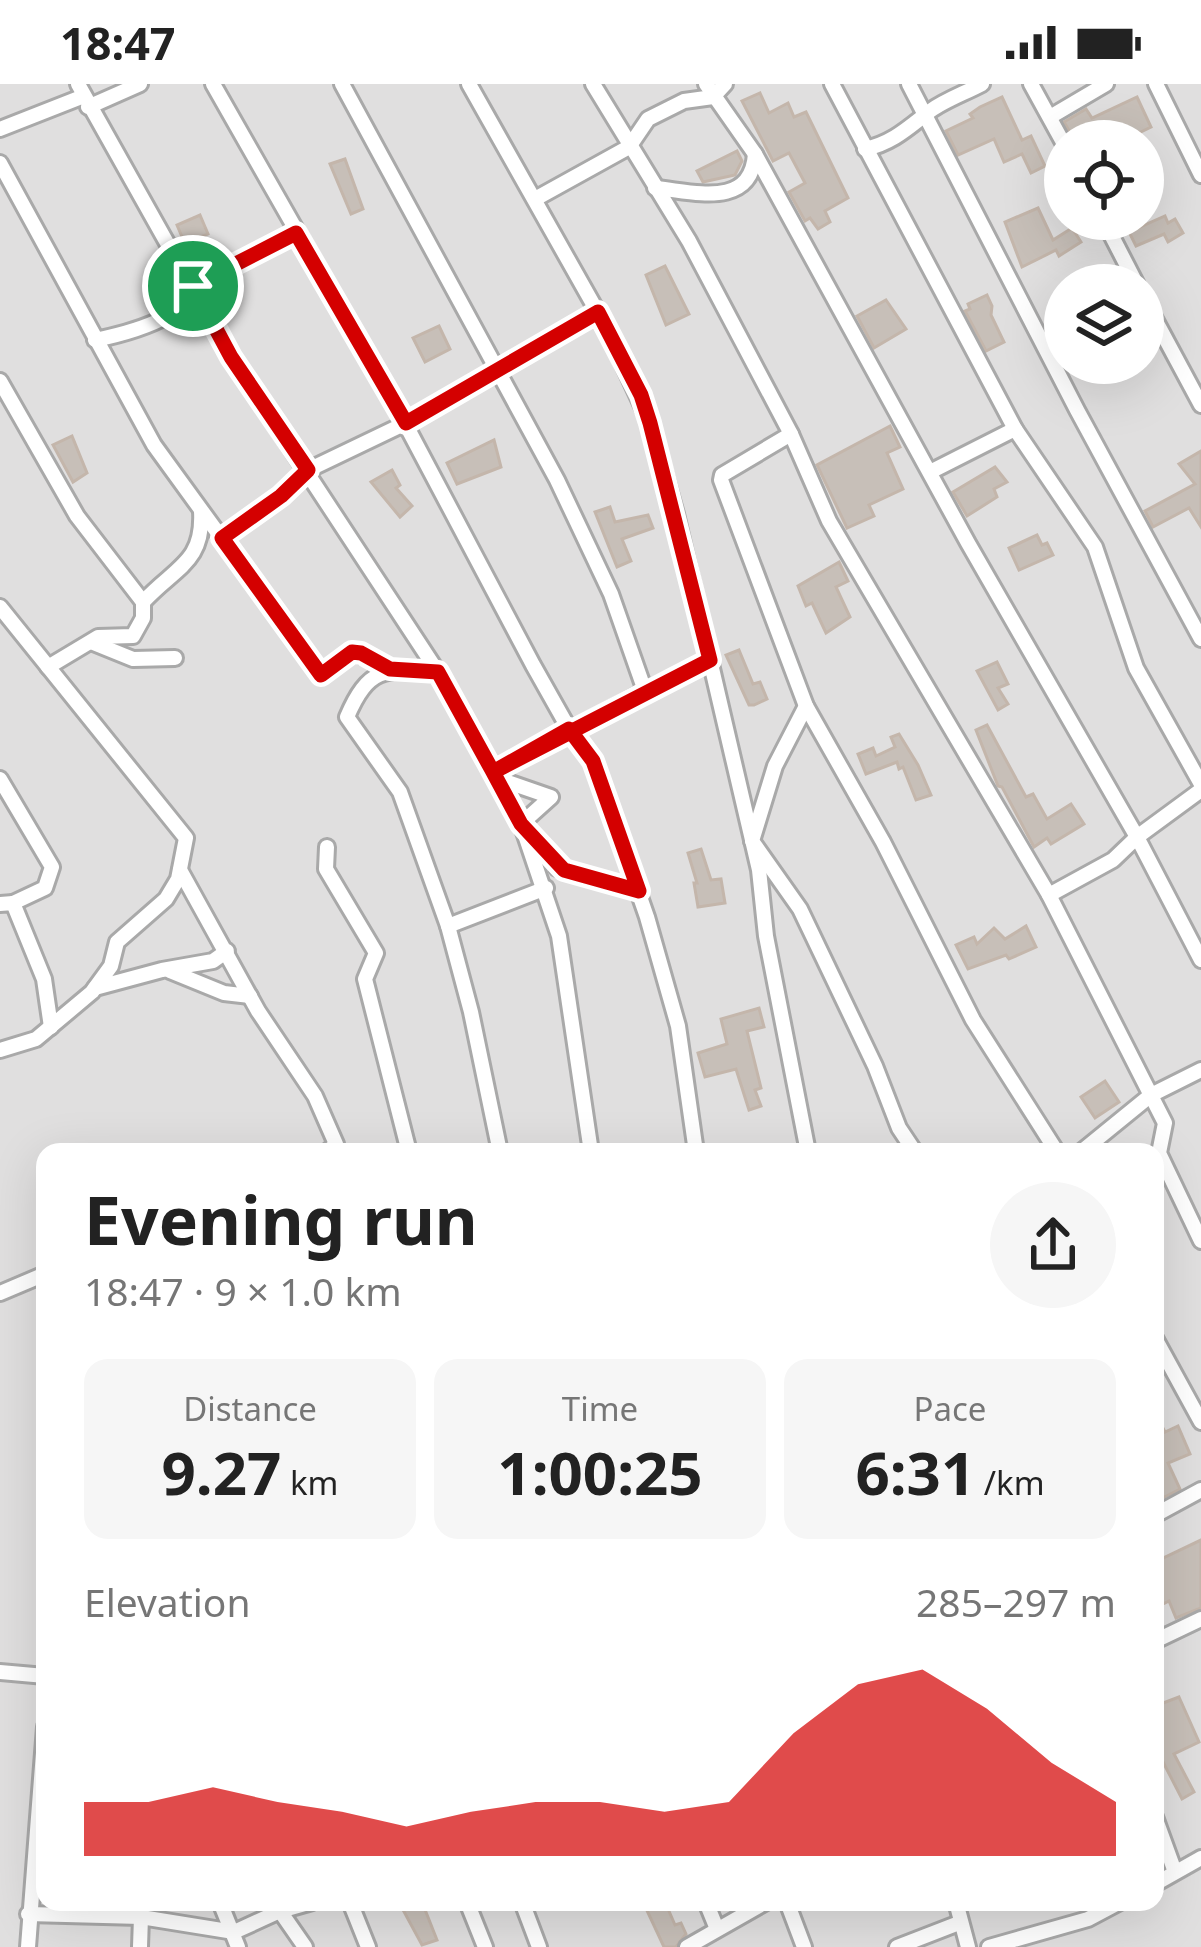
<!DOCTYPE html>
<html lang="en">
<head>
<meta charset="utf-8">
<style>
	:root { --surface:#fff; --page:#f6f6f6; --text:#222; --muted:#767676; --accent:#d40000 }
	body { margin:0; font-family:"Noto Sans",sans-serif; background:var(--page); color:var(--text); height:100vh; display:flex; flex-direction:column; font-size:45px; white-space:nowrap }
	* { box-sizing:border-box; margin:0 }
	p { font-size:39px; color:var(--muted) }
	.icon { flex:none; width:66px; height:66px; fill:none; stroke:currentColor; stroke-width:2; stroke-linecap:round; stroke-linejoin:round }
	.map { position:relative; flex:1; overflow:hidden }
	.sheet { position:absolute; left:36px; top:1059px; width:1128px; height:768px; display:flex; flex-direction:column; background:var(--surface); border-radius:24px; box-shadow:0 12px 48px #0002 }
	.sheet>* { flex:none }
	.fabs { position:absolute; left:1044px; top:36px; display:grid; gap:24px }
	.fabs a { display:grid; place-items:center; width:120px; height:120px; border-radius:50%; background:var(--surface); box-shadow:0 12px 48px #0002; font-size:60px }
	.pin { position:absolute; display:grid; place-items:center; width:102px; height:102px; color:#fff; margin:-51px; border:6px solid #fff; border-radius:50%; box-shadow:0 3px 12px #0007 }
	.round { display:grid; place-items:center; flex:none; width:126px; height:126px; border-radius:63px; background:var(--page) }
	.summary { display:flex; align-items:center; justify-content:space-between; height:204px; padding:0 48px }
	h1 { font-size:66px; font-weight:700; line-height:90px }
	.figures { display:grid; grid-template-columns:repeat(3,1fr); gap:18px; height:204px; padding:12px 48px }
	.figures div { display:grid; align-content:center; border-radius:24px; background:var(--page); text-align:center }
	.figures b { font-size:60px; font-weight:700 }
	.figures small { font-size:33px; font-weight:400 }
	.figures p { font-size:33px }
	.chart { height:336px; padding:24px 48px }
	.chart p { display:flex; justify-content:space-between }
	.chart svg { width:100%; height:216px; margin-top:12px; fill:var(--accent); opacity:.7 }
	.status { display:flex; justify-content:space-between; align-items:center; height:84px; padding:0 60px; background:var(--surface); direction:ltr }
	.status svg { height:33px; fill:currentColor }
	.map>svg:first-child { display:block }
</style>
</head>
<body>
<div class="status"><b>18:47</b><svg viewBox="0 0 49 12"><path d="M0 12V9h3v3zM5 12V6h3v6zM10 12V3h3v9zM15 12V0h3v12zM26 1h20v11H26zM47 4h2v5h-2z"/></svg></div>
<div class="map">
<svg width="1201" height="1863" viewBox="0 0 1201 1863">
	<rect width="100%" height="100%" fill="#f2efe9"/>
	<!-- residential -->
	<path fill="#e0dfdf" fill-rule="evenodd" d="M 0,0 L 1201,0 L 1201,1863 L 0,1863 ZM 1065,57 L 1143,57 L 1143,135 L 1065,135 ZM 1065,201 L 1143,201 L 1143,279 L 1065,279 ZM 45,1068 L 1155,1068 L 1155,1818 L 45,1818 Z"/>
	<!-- building -->
	<g fill="#c7bfb8" stroke="#c4b6ab" stroke-width="3">
		<polygon points="760,9 769,29 788,19 794,33 806,28 848,114 825,127 830,138 818,145 810,134 805,137 789,108 805,99 789,69 773,77 742,17"/>
		<polygon points="1002,13 1022,56 1031,52 1045,82 1031,89 1022,70 1004,78 994,55 958,71 946,47 973,34 970,30 980,23"/>
		<polygon points="1137,13 1151,43 1122,57 1075,57 1064,38 1086,25 1092,34"/>
		<polygon points="737,67 742,77 735,91 703,98 697,87"/>
		<polygon points="345,75 363,125 351,130 330,80"/>
		<polygon points="1038,124 1053,156 1072,144 1081,158 1059,172 1056,166 1022,183 1005,138"/>
		<polygon points="200,131 208,150 196,155 204,177 194,181 177,141"/>
		<polygon points="1165,132 1168,139 1175,135 1183,149 1168,158 1164,150 1136,162 1129,148"/>
		<polygon points="665,182 689,230 666,241 646,191"/>
		<polygon points="987,211 992,222 991,231 1004,258 986,267 965,227 970,225 968,220"/>
		<polygon points="886,216 906,245 874,264 857,232"/>
		<polygon points="439,242 450,265 425,278 413,254"/>
		<polygon points="890,342 900,363 887,369 903,405 869,421 874,432 847,444 817,381"/>
		<polygon points="72,352 87,389 73,398 53,361"/>
		<polygon points="494,356 501,383 457,400 447,379"/>
		<polygon points="1201,367 1201,443 1189,424 1153,443 1145,427 1195,400 1179,380"/>
		<polygon points="995,383 1007,398 994,405 997,413 967,432 953,408"/>
		<polygon points="392,386 400,401 396,404 412,422 400,433 371,398"/>
		<polygon points="610,423 615,438 648,431 653,444 622,455 631,477 617,483 595,428"/>
		<polygon points="1037,451 1042,461 1047,459 1053,471 1019,486 1009,464"/>
		<polygon points="839,478 848,497 836,503 850,533 826,549 812,519 806,522 798,502"/>
		<polygon points="739,566 753,600 760,598 767,615 754,621 749,621 726,571"/>
		<polygon points="997,578 1008,600 998,604 1008,620 998,626 977,587"/>
		<polygon points="987,641 1026,713 1033,710 1047,735 1071,720 1084,740 1051,760 1047,754 1034,763 1002,703 998,702 976,646"/>
		<polygon points="899,650 918,681 931,711 916,716 903,683 899,685 897,678 866,690 858,670 873,664 876,672 895,663 891,653"/>
		<polygon points="701,765 711,796 721,795 725,819 698,823 694,799 697,799 688,769"/>
		<polygon points="1026,842 1036,863 1009,875 1006,871 968,885 956,861 974,853 977,860 994,844 1005,855"/>
		<polygon points="759,924 764,943 747,947 761,1004 755,1006 761,1022 749,1026 736,985 705,993 698,969 727,960 721,935"/>
		<polygon points="1105,997 1119,1018 1095,1034 1081,1013"/>
		<polygon points="1155,1329 1165,1348 1178,1342 1190,1370 1168,1379 1180,1405 1155,1418"/>
		<polygon points="1201,1456 1201,1524 1176,1534 1169,1517 1155,1524 1155,1478"/>
		<polygon points="1179,1613 1199,1658 1174,1670 1194,1708 1182,1715 1161,1674 1155,1677 1155,1622"/>
		<polygon points="415,1818 422,1818 437,1856 422,1861 402,1824"/>
		<polygon points="643,1818 665,1818 675,1841 681,1839 686,1850 676,1863 664,1863"/>
	</g>
	<g fill="none" stroke-linecap="round" stroke-linejoin="round">
		<!-- minor casing -->
		<g stroke="#a9a9a9" stroke-width="20">
			<g id="minor">
				<polyline points="78,0 231,273 445,599 523,745 559,852 591,1068"/>
				<polyline points="213,0 389,309 533,581 569,645 593,678 647,833 678,942 696,1068"/>
				<polyline points="342,0 557,396 611,510 645,607 710,576"/>
				<polyline points="469,0 606,243 650,339 676,430 759,786 766,852 808,1068"/>
				<polyline points="593,0 689,157 791,350 829,437 1049,811 1165,1039 1159,1069 1201,1157"/>
				<polyline points="706,0 755,70 968,459 1137,753 1201,876"/>
				<polyline points="832,0 1015,345 1095,463 1136,584 1201,700"/>
				<polyline points="909,0 1077,326 1201,555"/>
				<polyline points="1031,0 1065,62"/>
				<polyline points="1156,0 1201,91"/>
				<polyline points="88,23 140,0"/>
				<polyline points="1050,33 1106,0"/>
				<polyline points="0,45 84,12"/>
				<path d="M 865,65 C 893,59 909,43 930,27 C 945,16 965,9 982,0"/>
				<path d="M 0,79 L 154,361 L 321,591 C 358,562 350,567 390,585"/>
				<path d="M 655,104 C 692,107 751,126 755,70"/>
				<polyline points="535,115 629,63 648,35 684,17 713,13 725,0"/>
				<polyline points="1103,135 1137,201"/>
				<polyline points="1143,213 1201,321"/>
				<path d="M 95,256 C 124,250 187,235 193,202 L 296,149"/>
				<polyline points="0,297 77,432 143,518"/>
				<polyline points="791,350 722,391 721,396 806,622 883,758 973,936 1057,1068"/>
				<polyline points="930,388 1015,345"/>
				<polyline points="222,454 281,412 308,386 406,339 598,228"/>
				<polyline points="0,523 186,754 178,795 166,815 117,858 111,882 92,908 36,955 0,966"/>
				<polyline points="91,558 133,575 175,574"/>
				<path d="M 48,583 L 98,553 L 133,552 L 143,534 L 143,518 C 175,483 204,479 201,427"/>
				<path d="M 438,588 C 387,585 369,581 347,633 L 400,708 L 448,842 L 471,928 L 500,1068"/>
				<polyline points="806,622 775,682 752,757 800,825 875,982 899,1044 915,1068"/>
				<polyline points="493,688 645,607"/>
				<polyline points="496,694 551,713 521,740 564,786"/>
				<polyline points="0,695 52,783 45,804 13,819"/>
				<polyline points="327,763 326,785 376,869 365,895 409,1068"/>
				<polyline points="557,784 639,807"/>
				<polyline points="180,786 258,927 315,1012 336,1060 327,1068"/>
				<polyline points="1049,811 1113,776 1137,753 1201,706"/>
				<polyline points="0,820 13,819 44,895 51,943"/>
				<polyline points="448,842 546,804"/>
				<polyline points="170,887 224,909 250,912"/>
				<polyline points="95,904 162,886 213,877 227,867"/>
				<polyline points="1081,1068 1151,1011 1201,986"/>
				<polyline points="0,1209 45,1190"/>
				<polyline points="1155,1254 1201,1338"/>
				<polyline points="1155,1431 1201,1406"/>
				<polyline points="1155,1557 1201,1535"/>
				<polyline points="0,1588 45,1592"/>
				<polyline points="1155,1733 1175,1788"/>
				<polyline points="1155,1800 1201,1774"/>
				<polyline points="220,1818 238,1863"/>
				<polyline points="350,1818 368,1863"/>
				<polyline points="467,1818 485,1863"/>
				<polyline points="522,1818 539,1863"/>
				<polyline points="706,1818 717,1845"/>
				<polyline points="787,1818 804,1863"/>
				<polyline points="956,1818 968,1863"/>
				<polyline points="280,1827 305,1863"/>
				<polyline points="28,1830 141,1833 234,1848 280,1827 312,1818"/>
				<polyline points="28,1863 45,1643"/>
				<polyline points="140,1863 141,1833"/>
				<polyline points="687,1863 766,1818"/>
				<polyline points="897,1863 959,1839"/>
				<polyline points="989,1863 1088,1835 1120,1818"/>
			</g>
		</g>
		<!-- minor -->
		<use href="#minor" stroke="#fff" stroke-width="14"/>
	</g>
	<g fill="none" stroke-linecap="round" stroke-linejoin="round">
		<!-- route casing -->
		<g stroke="#fff" stroke-width="24">
			<polyline id="route" points="193,202 231,273 308,386 281,412 222,454 321,591 352,568 361,569 390,585 438,588 493,688 569,645 593,677 639,807 564,786 521,740 493,688 710,576 650,339 641,311 598,228 406,339 296,149 193,202"/>
		</g>
		<!-- route -->
		<use href="#route" stroke="#d40000" stroke-width="15"/>
	</g>
</svg>
<div class="fabs">
<a><svg class="icon" aria-label="locate" viewBox="0 0 24 24"><circle cx="12" cy="12" r="6"/><path d="M12 2v4M12 18v4M2 12h4M18 12h4"/></svg></a>
<a><svg class="icon" aria-label="layers" viewBox="0 0 24 24"><path d="M12 4l9 5-9 5-9-5zM3 14l9 5 9-5"/></svg></a>
</div>
<div class="pin" style="left:193px;top:202px;background:#1e9e55"><svg class="icon" aria-label="arrive" viewBox="0 0 24 24"><path d="M6 21V4h12l-3 4 3 4H6"/></svg></div>
<section class="sheet">
<div class="summary"><div><h1>Evening run</h1><p>18:47 · 9 × 1.0 km</p></div><a class="round"><svg class="icon" aria-label="share" viewBox="0 0 24 24"><path d="M12 15V3M7 8l5-5 5 5M5 13v7h14v-7"/></svg></a></div>
<div class="figures">
<div><p>Distance</p><b>9.27<small> km</small></b></div>
<div><p>Time</p><b>1:00:25</b></div>
<div><p>Pace</p><b>6:31<small> /km</small></b></div>
</div>
<div class="chart"><p><span>Elevation</span>285–297 m</p>
<svg viewBox="0 0 160 44" preserveAspectRatio="none"><path d="M0 44V33L10 33L20 30L30 33L40 35L50 38L60 35L70 33L80 33L90 35L100 33L110 19L120 9L130 6L140 14L150 25L160 33V44z"/></svg>
</div>
</section>
</div>
</body>
</html>
